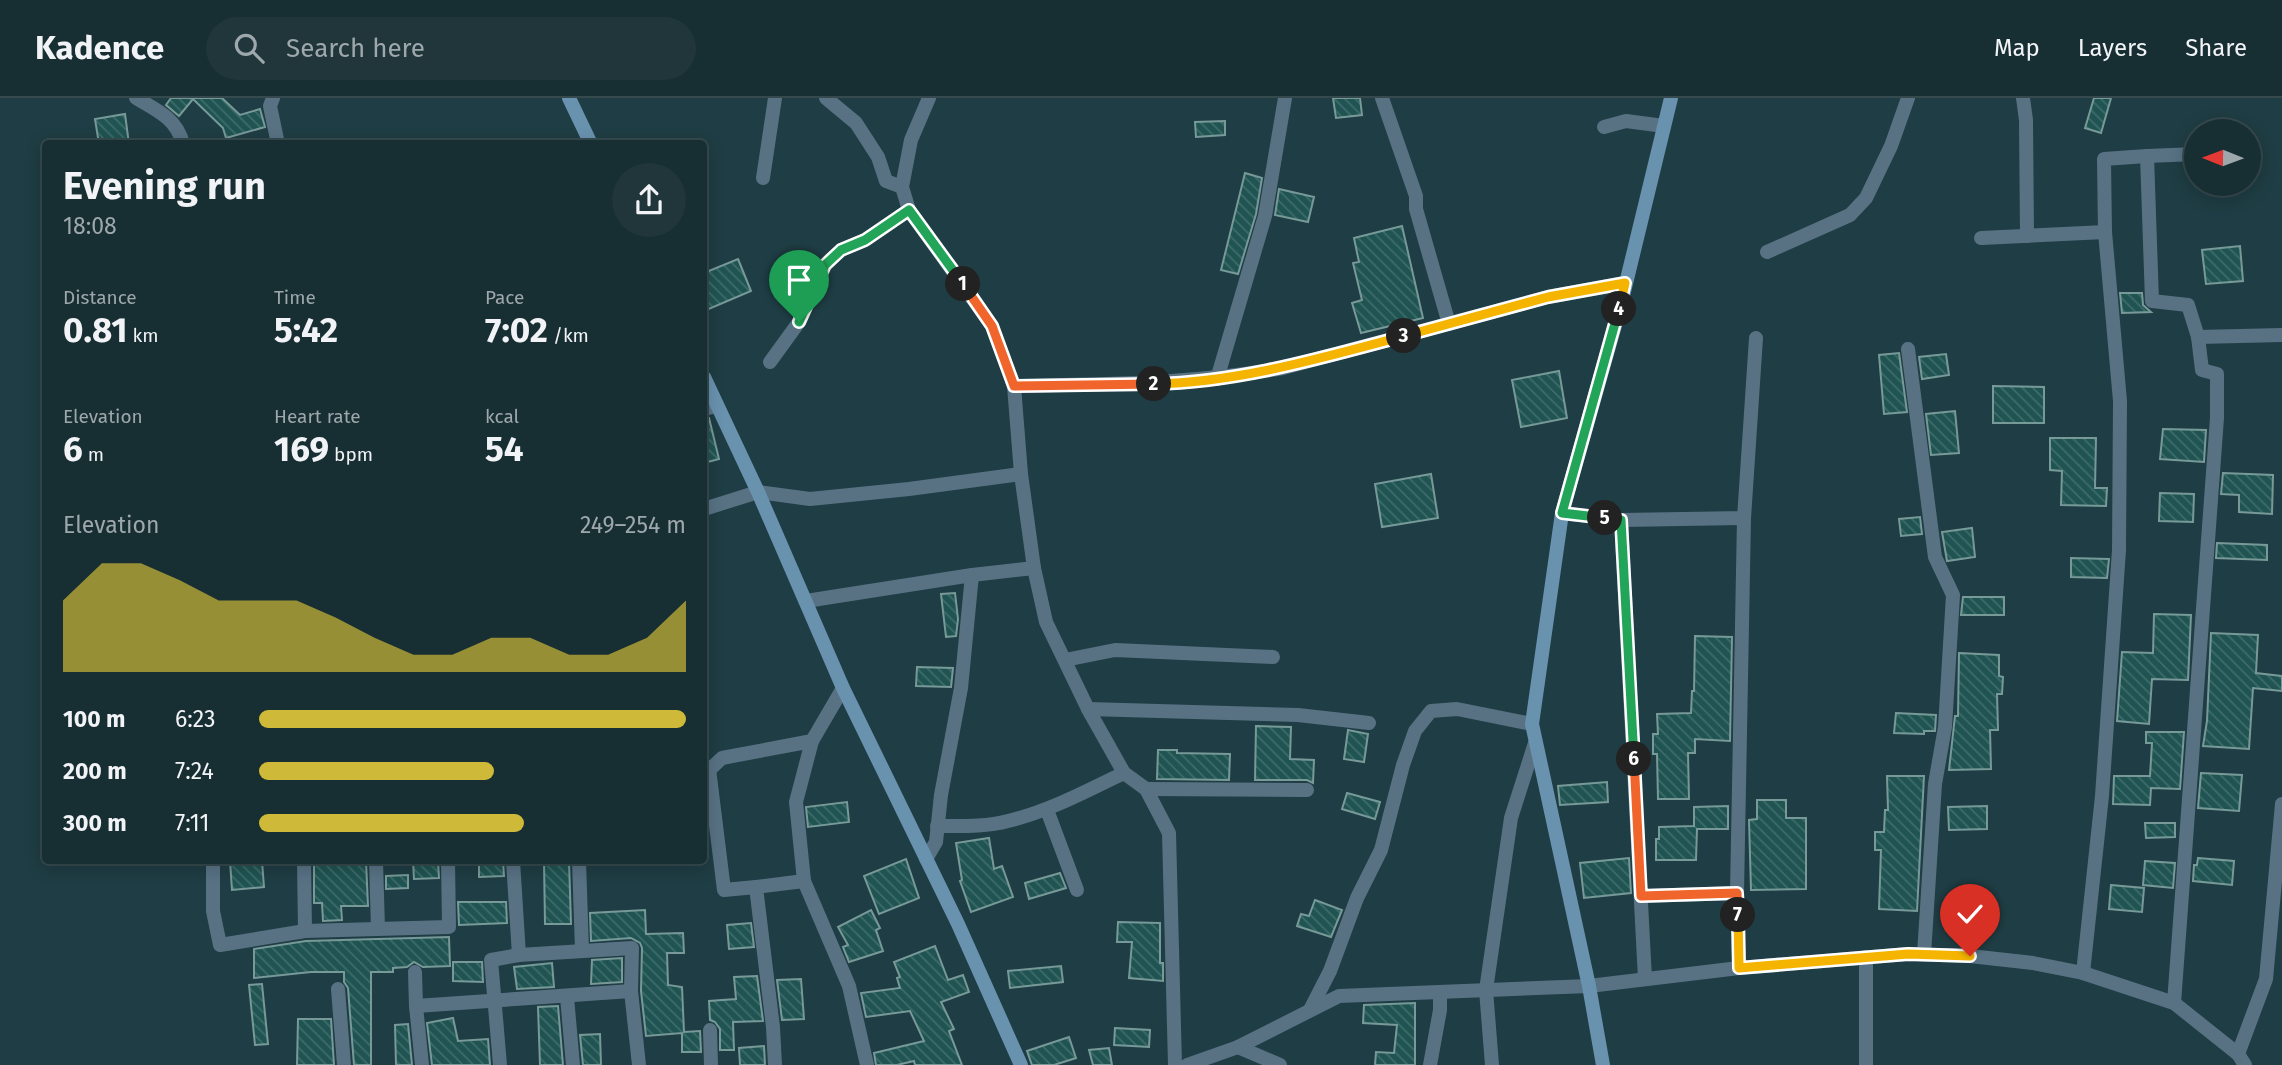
<!DOCTYPE html>
<html lang="en">
<head>
<meta charset="utf-8">
<style>
	:root { --surface:#172e33; --page:#20363b; --text:#f1f3f6; --muted:#9ea8ac; --line:#364a4e; --accent:#ceb938 }
	body { margin:0; font-family:"Fira Sans",sans-serif; background:var(--page); color:var(--text); height:100vh; display:flex; flex-direction:column; font-size:26px; white-space:nowrap }
	* { box-sizing:border-box; margin:0 }
	p { font-size:23px; color:var(--muted) }
	.icon { flex:none; width:38px; height:38px; fill:none; stroke:currentColor; stroke-width:2; stroke-linecap:round; stroke-linejoin:round }
	.map { position:relative; flex:1; overflow:hidden }
	.details { position:absolute; left:42px; top:42px; width:665px; height:724px; display:flex; flex-direction:column; background:var(--surface); border-radius:7px; box-shadow:0 4px 18px #0003,0 0 0 2px var(--line) }
	.details>* { flex:none }
	.needle { width:46px; rotate:271deg }
	.buttons { position:absolute; left:2184px; top:21px; display:grid; gap:14px }
	.buttons a { display:grid; place-items:center; width:77px; height:77px; border-radius:50%; background:var(--surface); box-shadow:0 4px 18px #0003,0 0 0 2px var(--line); font-size:35px }
	.pin { position:absolute; display:grid; place-items:center; width:60px; height:60px; color:#fff; margin:-72px -30px; border-radius:50% 50% 50% 0; rotate:-45deg; box-shadow:0 0 7px #0007 }
	.pin .icon { rotate:45deg }
	.km { position:absolute; width:35px; height:35px; margin:-18px; border-radius:50%; background:#222; color:#fff; font-size:19px; line-height:35px; text-align:center }
	.round { display:grid; place-items:center; flex:none; width:74px; height:74px; border-radius:37px; background:var(--page) }
	.overview { display:flex; align-items:center; justify-content:space-between; height:119px; padding:0 21px }
	h1 { font-size:38px; font-weight:700; line-height:52px }
	.metrics { display:grid; grid-template-columns:repeat(3,1fr); gap:10px; height:119px; padding:7px 21px }
	.metrics div { display:grid; align-content:center }
	.metrics b { font-size:35px; font-weight:700 }
	.metrics small { font-size:19px; font-weight:400 }
	.metrics p { font-size:19px }
	.chart { height:196px; padding:14px 21px }
	.chart p { display:flex; justify-content:space-between }
	.chart svg { width:100%; height:126px; margin-top:7px; fill:var(--accent); opacity:.7 }
	ul { padding:0 21px; list-style:none; font-size:23px }
	li { display:grid; grid-template-columns:112px 84px 1fr; align-items:center; height:52px }
	li i { height:18px; border-radius:9px; background:var(--accent) }
	header { display:flex; align-items:center; gap:42px; box-sizing:border-box; height:98px; padding:0 35px; background:var(--surface); border-bottom:2px solid var(--line) }
	header strong { font-size:33px }
	nav { display:flex; gap:38px; margin-inline-start:auto; font-size:24px }
	.search { width:490px; height:63px; background:var(--page); display:flex; align-items:center; gap:18px; box-sizing:border-box; padding:0 24px; border-radius:38px; color:var(--muted); font-size:26px }
	.map>svg:first-child { display:block }
</style>
</head>
<body>
<header>
<strong>Kadence</strong>
<div class="search"><svg class="icon" aria-label="search" viewBox="0 0 24 24"><circle cx="10" cy="10" r="6"/><path d="M15 15l6 6"/></svg>Search here</div>
<nav><a>Map</a><a>Layers</a><a>Share</a></nav>
</header>
<div class="map">
<svg width="2282" height="967" viewBox="0 0 2282 967">
	<defs>
		<pattern id="building-back-hatch" width="6" height="6" patternUnits="userSpaceOnUse" patternTransform="scale(1.75)"><rect width="6" height="6" fill="#1f5452"/><path d="M-1 5l2 2M0 0l6 6M5-1l2 2" fill="none" stroke="#3e6c6a"/></pattern>
	</defs>
	<rect width="100%" height="100%" fill="#1f3d44"/>
	<!-- building -->
	<g fill="url(#building-back-hatch)" stroke="#779998" stroke-width="2">
		<polygon points="171,0 222,0 240,17 260,11 265,29 226,40 223,30 193,1 179,18 166,7"/>
		<polygon points="1333,0 1360,0 1362,17 1336,20"/>
		<polygon points="2094,0 2111,0 2101,35 2085,30"/>
		<polygon points="125,16 129,46 99,46 95,21"/>
		<polygon points="1225,23 1225,37 1196,39 1195,24"/>
		<polygon points="1245,75 1262,80 1256,116 1238,176 1221,172"/>
		<polygon points="1279,91 1314,99 1308,124 1275,117"/>
		<polygon points="1402,128 1423,220 1361,235 1352,205 1362,202 1353,165 1359,164 1354,140"/>
		<polygon points="2240,148 2243,183 2206,186 2202,152"/>
		<polygon points="738,161 751,193 704,213 704,175"/>
		<polygon points="2120,195 2142,195 2143,207 2151,214 2122,215"/>
		<polygon points="1899,255 1907,314 1884,316 1879,257"/>
		<polygon points="1946,256 1949,277 1922,281 1919,259"/>
		<polygon points="1559,273 1567,320 1521,329 1512,282"/>
		<polygon points="1993,288 2044,289 2044,325 1993,325"/>
		<polygon points="1955,313 1959,355 1931,357 1926,316"/>
		<polygon points="704,320 709,320 719,361 704,365"/>
		<polygon points="2163,331 2206,332 2204,364 2160,361"/>
		<polygon points="2050,340 2096,340 2095,390 2107,390 2106,408 2061,407 2062,373 2050,372"/>
		<polygon points="2223,375 2273,377 2272,416 2239,414 2239,397 2221,396"/>
		<polygon points="1431,376 1438,420 1382,429 1375,386"/>
		<polygon points="2160,395 2194,396 2193,424 2159,423"/>
		<polygon points="1920,419 1922,436 1901,438 1899,421"/>
		<polygon points="1972,430 1975,459 1947,463 1942,434"/>
		<polygon points="2217,445 2267,447 2267,462 2216,460"/>
		<polygon points="2071,460 2109,461 2107,480 2071,479"/>
		<polygon points="955,495 958,521 956,538 946,539 941,496"/>
		<polygon points="1963,499 2004,499 2004,517 1961,517"/>
		<polygon points="2154,516 2191,517 2188,582 2152,581 2149,626 2117,623 2122,554 2153,555"/>
		<polygon points="2211,535 2258,537 2256,575 2282,578 2282,593 2253,590 2249,651 2203,648 2207,623"/>
		<polygon points="1695,538 1732,539 1730,643 1695,641 1695,655 1688,655 1689,701 1658,701 1657,656 1653,656 1653,636 1658,636 1657,616 1691,615 1692,593 1694,593"/>
		<polygon points="1959,555 1999,557 1999,578 2003,579 2002,596 1997,596 1998,632 1990,632 1991,671 1949,672 1955,618 1958,618"/>
		<polygon points="917,569 953,570 951,589 916,588"/>
		<polygon points="1896,615 1936,617 1935,633 1924,633 1924,636 1894,635"/>
		<polygon points="1256,628 1291,629 1290,661 1314,662 1313,685 1307,682 1255,682"/>
		<polygon points="1348,632 1368,636 1364,664 1344,661"/>
		<polygon points="2146,634 2184,634 2180,691 2151,690 2150,707 2113,706 2114,678 2150,678 2152,645 2146,645"/>
		<polygon points="1158,652 1177,652 1177,655 1230,656 1229,682 1157,681"/>
		<polygon points="2201,675 2242,677 2239,713 2198,710"/>
		<polygon points="1887,678 1924,678 1917,813 1879,811 1881,752 1875,752 1875,734 1884,734 1885,712 1888,712"/>
		<polygon points="1607,684 1608,704 1560,707 1558,688"/>
		<polygon points="1347,695 1380,704 1375,721 1342,711"/>
		<polygon points="1757,702 1786,702 1786,720 1806,720 1806,791 1751,792 1749,722 1757,721"/>
		<polygon points="847,704 849,724 808,729 806,709"/>
		<polygon points="1728,708 1728,731 1697,731 1696,762 1656,762 1656,741 1659,741 1659,729 1694,728 1694,709"/>
		<polygon points="1987,708 1987,731 1949,732 1948,709"/>
		<polygon points="2145,725 2175,725 2175,739 2146,740"/>
		<polygon points="989,740 994,771 1002,768 1013,799 971,814 960,783 962,782 956,745"/>
		<polygon points="1629,760 1631,795 1584,800 1580,765"/>
		<polygon points="2198,760 2234,763 2232,787 2193,783 2194,767 2197,767"/>
		<polygon points="906,761 919,800 879,816 864,778"/>
		<polygon points="230,763 262,763 264,789 232,792"/>
		<polygon points="314,763 366,763 368,808 341,808 342,822 323,823 322,805 314,805"/>
		<polygon points="413,763 438,763 439,780 414,781"/>
		<polygon points="479,763 503,763 504,778 479,779"/>
		<polygon points="544,763 569,763 571,826 545,826"/>
		<polygon points="2145,763 2175,765 2173,790 2143,787"/>
		<polygon points="1060,775 1066,790 1029,801 1025,785"/>
		<polygon points="408,777 408,790 386,791 386,778"/>
		<polygon points="2111,787 2144,790 2142,814 2109,811"/>
		<polygon points="1315,802 1342,812 1331,839 1297,828 1301,816 1309,818"/>
		<polygon points="458,804 506,804 507,825 459,827"/>
		<polygon points="645,812 646,836 683,835 684,855 667,855 668,887 682,889 684,934 700,933 701,954 682,954 682,935 646,938 641,893 642,850 640,845 631,840 591,843 590,815"/>
		<polygon points="871,812 880,830 876,832 883,853 849,864 843,849 848,847 838,829"/>
		<polygon points="1118,824 1160,825 1160,865 1163,865 1163,883 1129,880 1132,844 1117,844"/>
		<polygon points="751,825 754,849 729,851 727,827"/>
		<polygon points="449,839 450,868 423,869 414,864 407,869 393,870 393,874 371,874 371,967 354,967 348,890 344,884 344,874 311,874 254,880 254,851 306,843"/>
		<polygon points="935,848 948,882 963,877 969,894 941,904 954,931 949,933 962,967 915,967 914,963 897,967 876,967 874,955 924,943 910,913 866,919 861,895 900,890 897,880 900,879 894,864"/>
		<polygon points="622,860 622,884 591,886 592,862"/>
		<polygon points="453,864 482,864 483,884 453,883"/>
		<polygon points="552,865 554,889 517,891 514,869"/>
		<polygon points="1061,868 1063,884 1010,890 1008,873"/>
		<polygon points="757,878 763,923 733,924 734,952 720,952 720,931 715,924 710,922 709,903 736,901 734,879"/>
		<polygon points="801,881 804,921 782,922 777,882"/>
		<polygon points="262,886 268,946 255,947 249,887"/>
		<polygon points="1415,905 1415,967 1375,967 1376,954 1394,955 1397,927 1363,925 1364,907"/>
		<polygon points="558,908 563,967 540,967 538,909"/>
		<polygon points="453,920 458,943 488,941 490,967 432,967 427,925"/>
		<polygon points="298,921 331,921 334,967 297,967"/>
		<polygon points="408,926 412,967 396,967 395,927"/>
		<polygon points="1115,930 1150,932 1149,949 1114,947"/>
		<polygon points="600,936 601,967 583,967 580,937"/>
		<polygon points="1069,939 1076,960 1054,967 1032,967 1027,953"/>
		<polygon points="764,948 765,967 740,967 739,950"/>
		<polygon points="1109,950 1112,967 1093,967 1089,952"/>
	</g>
	<g fill="none" stroke-linecap="round" stroke-linejoin="round">
		<!-- street -->
		<g stroke="#587284" stroke-width="14">
			<path d="M 136,0 C 157,12 177,21 183,46"/>
			<polyline points="273,0 270,8 278,46"/>
			<polyline points="826,0 856,25 878,59 886,83 902,89"/>
			<polyline points="929,0 911,42 902,89 909,112 992,228 1014,288 1021,376 1034,470 1046,524 1088,611 1124,675 1146,691 1169,735 1175,967"/>
			<polyline points="1382,0 1416,98 1416,111 1449,226"/>
			<polyline points="2023,0 2026,22 2027,138"/>
			<polyline points="1604,29 1626,23 1664,28"/>
			<polyline points="763,80 775,0"/>
			<polyline points="1981,140 2105,134"/>
			<polyline points="1767,154 1850,117 1866,100 1891,48 1908,0"/>
			<polyline points="2198,239 2282,237"/>
			<polyline points="1908,251 1935,459 1953,497 1945,629 1935,686 1924,856"/>
			<polyline points="770,264 799,224 825,167 841,152 865,142 909,112"/>
			<polyline points="1217,281 1265,118 1285,0"/>
			<path d="M 1014,288 C 1105,286 1194,286 1283,270 L 1548,199 L 1625,185"/>
			<polyline points="704,311 717,308"/>
			<polyline points="704,411 758,394 810,401 909,391 1021,376"/>
			<polyline points="1562,415 1621,422 1744,420 1756,240"/>
			<polyline points="1621,422 1645,881"/>
			<polyline points="806,503 972,477 1034,470"/>
			<polyline points="1065,562 1115,552 1273,559"/>
			<polyline points="1088,611 1298,617 1369,625"/>
			<polyline points="812,643 796,704 804,783 849,888 867,967"/>
			<polyline points="709,671 724,792 756,789"/>
			<polyline points="704,677 722,660 812,643 843,590"/>
			<polyline points="1146,691 1307,692"/>
			<polyline points="1047,712 1077,792"/>
			<path d="M 937,728 C 961,728 986,729 1008,723 C 1050,713 1086,693 1124,675"/>
			<polyline points="926,761 936,744 941,697 961,590 972,477"/>
			<polyline points="213,763 213,813 220,847 305,833 304,763"/>
			<polyline points="376,763 378,831"/>
			<polyline points="513,763 519,857"/>
			<polyline points="579,763 582,852"/>
			<polyline points="1641,798 1737,795"/>
			<polyline points="305,833 449,829 448,763"/>
			<polyline points="1739,870 1737,795 1744,420"/>
			<polyline points="415,874 416,908"/>
			<polyline points="2083,875 2102,698 2119,452 2120,303 2105,134 2104,61 2147,58"/>
			<polyline points="338,891 344,967"/>
			<polyline points="567,899 573,967"/>
			<polyline points="2174,905 2217,320 2217,276 2202,272 2198,239 2188,207 2152,203 2147,58 2196,56"/>
			<polyline points="1310,912 1330,873 1357,800 1381,752 1403,667 1415,633 1431,613 1457,611 1532,626"/>
			<polyline points="710,932 711,967"/>
			<polyline points="1238,949 1280,967"/>
			<polyline points="2238,956 2266,881 2282,706"/>
			<polyline points="422,967 416,908 631,893"/>
			<polyline points="500,967 491,862 519,857 632,850 631,893 639,967"/>
			<polyline points="775,967 773,929 756,789 804,783"/>
			<polyline points="1187,967 1238,949 1339,898 1589,888 1739,870 1908,856 1970,858 2033,865 2083,875 2174,905 2238,956 2245,967"/>
			<polyline points="1430,967 1440,912 1440,894"/>
			<polyline points="1492,967 1486,892 1511,720 1535,645"/>
			<polyline points="1866,967 1866,859"/>
		</g>
		<!-- secondary -->
		<g stroke="#6992af" stroke-width="14">
			<polyline points="569,0 591,46"/>
			<polyline points="704,279 758,394 843,590 958,826 1021,967"/>
			<polyline points="1603,967 1589,888 1532,626 1562,415 1621,206 1671,0"/>
		</g>
	</g>
	<g fill="none" stroke-linecap="round" stroke-linejoin="round">
		<!-- split-1 casing -->
		<g stroke="#fff" stroke-width="14">
			<polyline id="split-1" points="799,224 825,167 841,152 865,142 909,112 963,186"/>
		</g>
		<!-- split-2 casing -->
		<g stroke="#fff" stroke-width="14">
			<polyline id="split-2" points="963,186 992,228 1014,288 1154,286"/>
		</g>
		<!-- split-3 casing -->
		<g stroke="#fff" stroke-width="14">
			<path id="split-3" d="M 1154,286 C 1240,284 1321,260 1404,238"/>
		</g>
		<!-- split-4 casing -->
		<g stroke="#fff" stroke-width="14">
			<polyline id="split-4" points="1404,238 1548,199 1625,185 1619,211"/>
		</g>
		<!-- split-5 casing -->
		<g stroke="#fff" stroke-width="14">
			<polyline id="split-5" points="1605,420 1562,415 1619,211"/>
		</g>
		<!-- split-6 casing -->
		<g stroke="#fff" stroke-width="14">
			<polyline id="split-6" points="1605,420 1621,422 1634,661"/>
		</g>
		<!-- split-7 casing -->
		<g stroke="#fff" stroke-width="14">
			<polyline id="split-7" points="1634,661 1641,798 1737,795 1738,817"/>
		</g>
		<!-- split-8 casing -->
		<g stroke="#fff" stroke-width="14">
			<polyline id="split-8" points="1738,817 1739,870 1908,856 1970,858"/>
		</g>
		<!-- split-1 -->
		<use href="#split-1" stroke="#22a559" stroke-width="9"/>
		<!-- split-2 -->
		<use href="#split-2" stroke="#f0652b" stroke-width="9"/>
		<!-- split-3 -->
		<use href="#split-3" stroke="#f5b400" stroke-width="9"/>
		<!-- split-4 -->
		<use href="#split-4" stroke="#f5b400" stroke-width="9"/>
		<!-- split-5 -->
		<use href="#split-5" stroke="#22a559" stroke-width="9"/>
		<!-- split-6 -->
		<use href="#split-6" stroke="#22a559" stroke-width="9"/>
		<!-- split-7 -->
		<use href="#split-7" stroke="#f0652b" stroke-width="9"/>
		<!-- split-8 -->
		<use href="#split-8" stroke="#f5b400" stroke-width="9"/>
	</g>
</svg>
<div class="buttons">
<a><svg class="needle" viewBox="-14 -14 28 28"><path d="M0-13l5 13h-10z" fill="#e53935"/><path d="M0 13l5-13h-10z" fill="#9ea8ac"/></svg></a>
</div>
<div class="pin" style="left:799px;top:224px;background:#1e9e55"><svg class="icon" aria-label="arrive" viewBox="0 0 24 24"><path d="M6 21V4h12l-3 4 3 4H6"/></svg></div>
<div class="pin" style="left:1970px;top:858px;background:#d93025"><svg class="icon" aria-label="check" viewBox="0 0 24 24"><path d="M5 12l5 5 9-10"/></svg></div>
<b class="km" style="left:963px;top:186px">1</b>
<b class="km" style="left:1154px;top:286px">2</b>
<b class="km" style="left:1404px;top:238px">3</b>
<b class="km" style="left:1619px;top:211px">4</b>
<b class="km" style="left:1605px;top:420px">5</b>
<b class="km" style="left:1634px;top:661px">6</b>
<b class="km" style="left:1738px;top:817px">7</b>
<section class="details">
<div class="overview"><div><h1>Evening run</h1><p>18:08</p></div><a class="round"><svg class="icon" aria-label="share" viewBox="0 0 24 24"><path d="M12 15V3M7 8l5-5 5 5M5 13v7h14v-7"/></svg></a></div>
<div class="metrics">
<div><p>Distance</p><b>0.81<small> km</small></b></div>
<div><p>Time</p><b>5:42</b></div>
<div><p>Pace</p><b>7:02<small> /km</small></b></div>
</div>
<div class="metrics">
<div><p>Elevation</p><b>6<small> m</small></b></div>
<div><p>Heart rate</p><b>169<small> bpm</small></b></div>
<div><p>kcal</p><b>54</b></div>
</div>
<div class="chart"><p><span>Elevation</span>249–254 m</p>
<svg viewBox="0 0 160 44" preserveAspectRatio="none"><path d="M0 44V19L10 6L20 6L30 12L40 19L50 19L60 19L70 25L80 32L90 38L100 38L110 32L120 32L130 38L140 38L150 32L160 19V44z"/></svg>
</div>
<ul>
<li><b>100 m</b>6:23<i style="width:100%"></i></li>
<li><b>200 m</b>7:24<i style="width:55%"></i></li>
<li><b>300 m</b>7:11<i style="width:62%"></i></li>
</ul>
</section>
</div>
</body>
</html>
